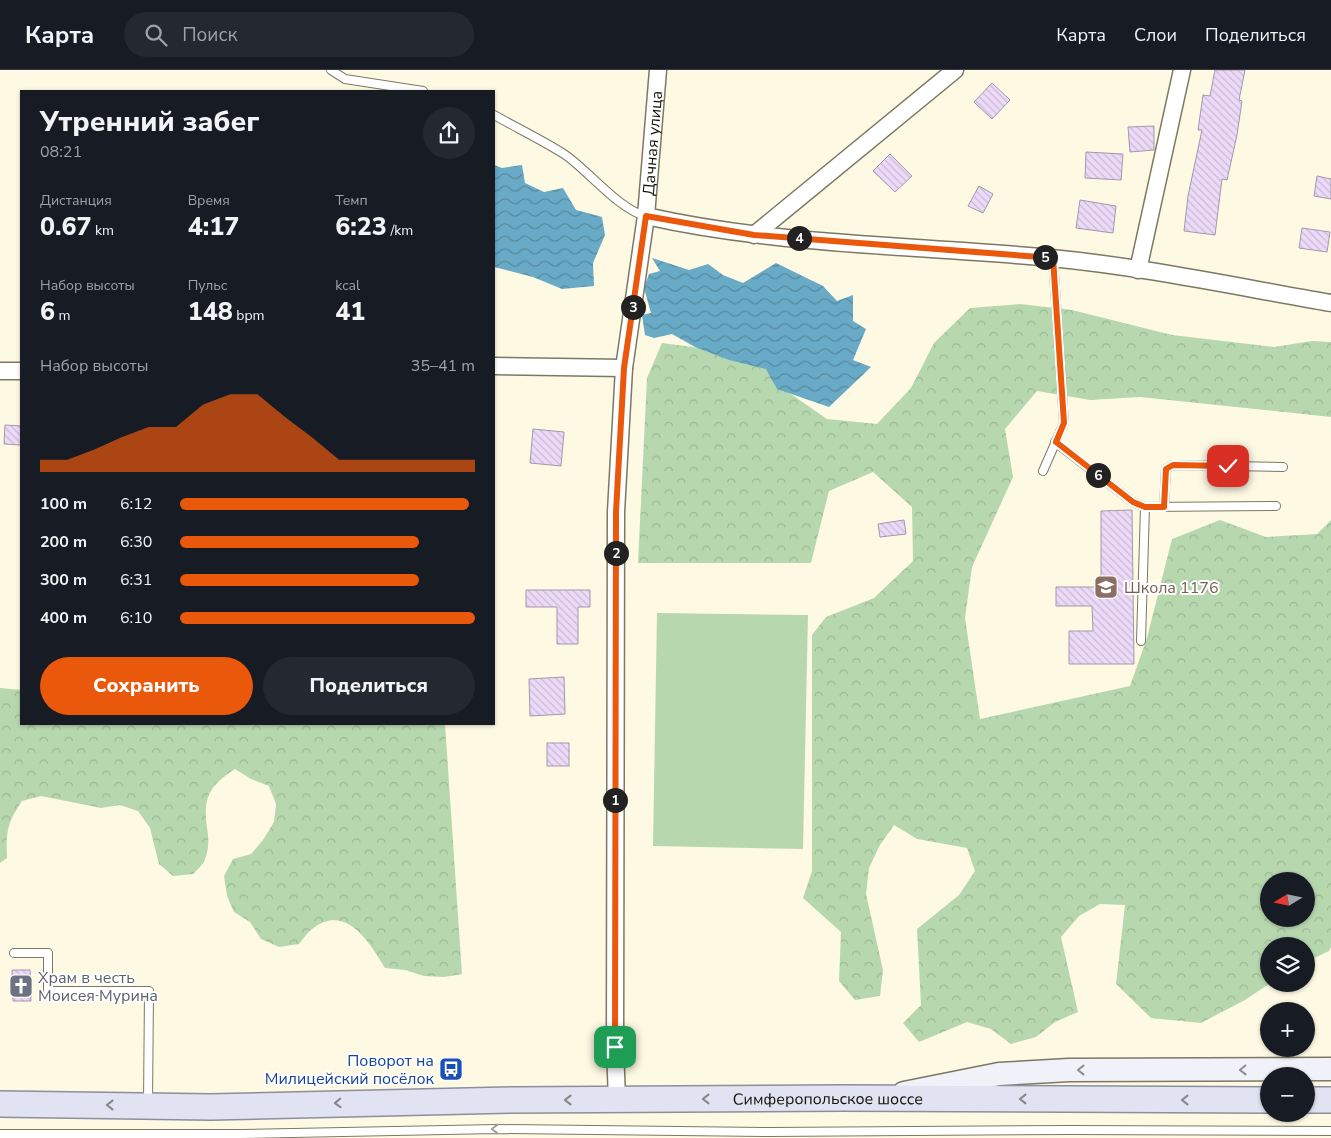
<!DOCTYPE html>
<html lang="ru">
<head>
<meta charset="utf-8">
<style>
	:root { --surface:#171b24; --page:#242831; --text:#f1f3f6; --muted:#9ea1a6; --line:#363941; --accent:#ea580c }
	body { margin:0; font-family:"Nunito Sans",sans-serif; background:var(--page); color:var(--text); height:100vh; display:flex; flex-direction:column; font-size:19px; white-space:nowrap }
	* { box-sizing:border-box; margin:0 }
	p { font-size:16px; color:var(--muted) }
	.icon { flex:none; width:28px; height:28px; fill:none; stroke:currentColor; stroke-width:2; stroke-linecap:round; stroke-linejoin:round }
	.map { position:relative; flex:1; overflow:hidden }
	.sheet { position:absolute; left:20px; top:20px; width:475px; height:635px; display:flex; flex-direction:column; background:var(--surface); border-radius:0px; box-shadow:0 1px 4px #0004 }
	.sheet>* { flex:none }
	.needle { width:32px; rotate:260deg }
	.buttons { position:absolute; left:1260px; top:802px; display:grid; gap:10px }
	.buttons a { display:grid; place-items:center; width:55px; height:55px; border-radius:50%; background:var(--surface); box-shadow:0 1px 4px #0004; font-size:25px }
	.pin { position:absolute; display:grid; place-items:center; width:42px; height:42px; color:#fff; margin:-21px; border-radius:10px; box-shadow:0 2px 8px #0006 }
	.km { position:absolute; width:25px; height:25px; margin:-12px; border-radius:50%; background:#222; color:#fff; font-size:14px; line-height:25px; text-align:center }
	.round { display:grid; place-items:center; flex:none; width:52px; height:52px; border-radius:26px; background:var(--page) }
	.head { display:flex; align-items:center; justify-content:space-between; height:85px; padding:0 20px }
	h1 { font-size:28px; font-weight:800; line-height:38px }
	.figures { display:grid; grid-template-columns:repeat(3,1fr); gap:8px; height:85px; padding:5px 20px }
	.figures div { display:grid; align-content:center }
	.figures b { font-size:25px; font-weight:800 }
	.figures small { font-size:14px; font-weight:400 }
	.figures p { font-size:14px }
	.chart { height:140px; padding:10px 20px }
	.chart p { display:flex; justify-content:space-between }
	.chart svg { width:100%; height:90px; margin-top:5px; fill:var(--accent); opacity:.7 }
	.cta { display:flex; gap:10px; margin-top:auto; padding:10px 20px }
	.cta a { flex:1; height:58px; border-radius:30px; background:var(--accent); color:#fff; font-size:20px; font-weight:800; line-height:58px; text-align:center }
	.cta a+a { background:var(--page); color:var(--text) }
	ul { padding:0 20px; list-style:none; font-size:16px }
	li { display:grid; grid-template-columns:80px 60px 1fr; align-items:center; height:38px }
	li i { height:12px; border-radius:6px; background:var(--accent) }
	header { display:flex; align-items:center; gap:30px; box-sizing:border-box; height:70px; padding:0 25px; background:var(--surface); border-bottom:1px solid var(--line) }
	header strong { font-size:24px }
	nav { display:flex; gap:28px; margin-inline-start:auto; font-size:18px }
	.search { width:350px; height:45px; background:var(--page); display:flex; align-items:center; gap:12px; box-sizing:border-box; padding:0 18px; border-radius:28px; color:var(--muted); font-size:19px }
	.map>svg:first-child { display:block }
</style>
</head>
<body>
<header>
<strong>Карта</strong>
<div class="search"><svg class="icon" aria-label="search" viewBox="0 0 24 24"><circle cx="10" cy="10" r="6"/><path d="M15 15l6 6"/></svg>Поиск</div>
<nav><a>Карта</a><a>Слои</a><a>Поделиться</a></nav>
</header>
<div class="map">
<svg width="1331" height="1068" viewBox="0 0 1331 1068">
	<defs>
		<pattern id="forest-crowns" width="20" height="18" patternUnits="userSpaceOnUse" patternTransform="scale(1.25)"><rect width="20" height="18" fill="#b7d8af"/><path d="M2 6a3 3 0 1 1 6 0M12 15a3 3 0 1 1 6 0" fill="none" stroke="#9cb895"/></pattern>
		<pattern id="water-waves" width="16" height="10" patternUnits="userSpaceOnUse" patternTransform="scale(1.25)"><rect width="16" height="10" fill="#69abc6"/><path d="M0 5q4-4 8 0t8 0" fill="none" stroke="#558a9f"/></pattern>
		<pattern id="building-back-hatch" width="6" height="6" patternUnits="userSpaceOnUse" patternTransform="scale(1.25)"><rect width="6" height="6" fill="#eddaf9"/><path d="M-1 5l2 2M0 0l6 6M5-1l2 2" fill="none" stroke="#cabad4"/></pattern>
	</defs>
	<rect width="100%" height="100%" fill="#fef9e3"/>
	<!-- forest -->
	<g fill="url(#forest-crowns)" fill-rule="evenodd">
		<path d="M 1020,234 L 1072,240 L 1172,265 L 1274,277 L 1312,271 L 1331,272 L 1331,347 L 1140,327 L 1090,330 L 1037,321 L 1005,359 L 1013,407 L 972,497 L 965,548 L 980,649 L 1130,616 L 1147,568 L 1172,469 L 1220,450 L 1266,467 L 1317,464 L 1331,450 L 1331,877 L 1329,881 L 1306,892 L 1306,876 L 1269,876 L 1269,914 L 1245,930 L 1201,953 L 1151,948 L 1116,914 L 1125,835 L 1100,834 L 1079,846 L 1061,867 L 1078,942 L 1055,952 L 1036,967 L 1011,974 L 991,959 L 967,952 L 919,972 L 903,953 L 921,935 L 917,859 L 959,825 L 975,801 L 967,778 L 917,769 L 894,755 L 880,775 L 869,798 L 866,824 L 883,900 L 880,926 L 855,930 L 839,911 L 841,862 L 803,828 L 812,801 L 812,565 L 826,547 L 874,528 L 913,491 L 912,437 L 873,402 L 829,421 L 811,493 L 638,493 L 647,308 L 662,273 L 730,282 L 778,295 L 788,322 L 827,349 L 877,354 L 911,318 L 934,273 L 970,238 ZM 1269,811 L 1306,811 L 1306,849 L 1269,849 Z"/>
		<path d="M 0,618 L 21,620 L 21,654 L 445,654 L 462,904 L 444,907 L 424,906 L 405,900 L 385,898 C 370,873 346,832 312,859 C 307,863 303,869 299,874 L 279,877 L 261,869 L 250,852 L 234,842 L 227,826 L 224,806 L 233,789 L 251,784 L 263,770 L 274,752 L 276,734 L 269,716 L 251,709 L 235,699 C 209,716 203,727 207,758 C 209,768 209,779 205,789 C 203,795 197,800 193,804 L 173,806 L 159,794 L 150,758 L 138,741 L 120,735 L 101,738 L 41,726 L 22,731 C 7,753 6,762 7,788 L 0,793 Z"/>
	</g>
	<!-- pitch -->
	<polygon fill="#b7d8af" points="657,543 808,545 803,779 653,776"/>
	<!-- water -->
	<g fill="url(#water-waves)">
		<polygon points="494,95 502,98 522,95 525,113 544,122 563,118 576,140 602,147 605,165 593,193 594,216 562,219 533,207 494,197"/>
		<polygon points="652,188 689,200 708,194 723,205 743,213 776,193 823,216 837,231 853,225 853,251 866,259 853,290 871,297 829,337 777,319 766,299 729,290 695,277 672,264 654,268 645,265 642,245 651,243 644,218 649,204 660,201"/>
	</g>
	<!-- building -->
	<g fill="url(#building-back-hatch)" stroke="#a398ab">
		<polygon points="1215,0 1245,0 1239,30 1242,31 1237,65 1227,110 1222,109 1215,165 1184,161 1188,126 1202,60 1198,60 1203,25 1210,26"/>
		<polygon points="992,13 1010,30 992,49 974,32"/>
		<polygon points="1154,56 1154,80 1130,82 1128,57"/>
		<polygon points="1086,82 1123,84 1121,110 1085,108"/>
		<polygon points="890,84 912,106 895,122 873,101"/>
		<polygon points="1317,106 1331,109 1331,129 1314,126"/>
		<polygon points="979,116 993,124 983,143 968,136"/>
		<polygon points="1080,130 1116,136 1113,163 1076,158"/>
		<polygon points="1302,158 1330,162 1327,182 1299,178"/>
		<polygon points="5,355 21,356 21,375 4,374"/>
		<polygon points="533,359 564,362 561,396 530,393"/>
		<polygon points="1132,440 1134,594 1069,594 1069,561 1093,561 1092,536 1056,536 1056,517 1101,517 1101,441"/>
		<polygon points="904,450 906,464 880,467 878,454"/>
		<polygon points="526,520 590,520 590,537 578,537 578,574 557,574 557,537 526,537"/>
		<polygon points="564,607 565,644 530,646 529,609"/>
		<rect x="547" y="673" width="22" height="23"/>
		<polygon points="12,900 30,900 31,931 13,931"/>
	</g>
	<g fill="none" stroke-linecap="round" stroke-linejoin="round">
		<!-- service casing -->
		<g stroke="#7c7864" stroke-width="10">
			<g id="service">
				<polyline points="331,0 345,9 423,21"/>
				<path d="M 494,45 C 517,58 542,70 564,84 C 588,100 619,140 646,146"/>
				<polyline points="1055,372 1133,432 1145,437 1276,436"/>
				<polyline points="1043,401 1064,353 1053,188"/>
				<polyline points="1164,437 1166,399 1173,395 1283,397"/>
				<polyline points="1141,571 1145,437"/>
				<polyline points="14,883 48,883 48,921 149,921 148,1034"/>
				<polyline points="0,1064 240,1064 497,1059 769,1062 1069,1060 1331,1061"/>
			</g>
		</g>
		<!-- minor casing -->
		<g stroke="#7c7864" stroke-width="19">
			<g id="minor">
				<path d="M 646,146 C 779,176 917,175 1051,188 C 1145,197 1238,217 1331,233"/>
				<polyline points="754,165 955,0"/>
				<polyline points="1138,200 1182,0"/>
				<polyline points="494,296 624,298"/>
				<polyline points="0,301 21,301"/>
				<path id="s1" d="M 617,1030 L 615,977 L 616,442 L 624,298 L 646,146 L 658,0"/>
			</g>
		</g>
		<!-- secondary casing -->
		<g stroke="#7c7864" stroke-width="25">
			<polyline id="secondary" points="904,1023 999,1004 1069,1000 1331,999"/>
		</g>
		<!-- primary casing -->
		<g stroke="#8c8e9c" stroke-width="28">
			<g id="primary">
				<polyline points="1306,1030 1331,1030"/>
				<path id="s2" d="M 0,1034 L 211,1037 L 513,1030 L 842,1028 L 1269,1030"/>
			</g>
		</g>
		<!-- service -->
		<use href="#service" stroke="#fff" stroke-width="8"/>
		<!-- minor -->
		<use href="#minor" stroke="#fff" stroke-width="16"/>
		<!-- secondary -->
		<use href="#secondary" stroke="#f0f1f9" stroke-width="22"/>
		<!-- primary -->
		<use href="#primary" stroke="#e1e3f2" stroke-width="25"/>
	</g>
	<!-- one-way arrows -->
	<defs><path id="oneway-chevron" d="M-2-3.5L2.5 0L-2 3.5" fill="none" stroke-width="1.6" stroke-linecap="round" stroke-linejoin="round" transform="scale(1.25)"/></defs>
	<g stroke="#8d8d8d">
		<use href="#oneway-chevron" transform="translate(1081 1000) rotate(-180)"/>
		<use href="#oneway-chevron" transform="translate(1243 1000) rotate(179)"/>
	</g>
	<g stroke="#84858a">
		<use href="#oneway-chevron" transform="translate(706 1029) rotate(180)"/>
		<use href="#oneway-chevron" transform="translate(1023 1029) rotate(-180)"/>
		<use href="#oneway-chevron" transform="translate(568 1030) rotate(180)"/>
		<use href="#oneway-chevron" transform="translate(1185 1030) rotate(-180)"/>
		<use href="#oneway-chevron" transform="translate(338 1033) rotate(178)"/>
		<use href="#oneway-chevron" transform="translate(110 1035) rotate(-180)"/>
	</g>
	<use stroke="#a1a09d" href="#oneway-chevron" transform="translate(495 1059) rotate(180)"/>
	<g fill="none" stroke-linecap="round" stroke-linejoin="round">
		<!-- route casing -->
		<g stroke="#fff" stroke-width="10">
			<polyline id="route" points="615,977 616,442 624,298 646,146 754,165 1053,188 1064,353 1056,372 1133,432 1145,437 1164,437 1166,399 1173,395 1228,396"/>
		</g>
		<!-- route -->
		<use href="#route" stroke="#ea580c" stroke-width="6"/>
	</g>
	<!-- icons -->
	<defs>
		<g id="school-square" transform="scale(1.25)"><rect x="-9" y="-9" width="18" height="18" rx="4" fill="#8d6e63" stroke="#fff"/><path d="M0-5L7-2L0 1L-7-2ZM-4 1L0 2.5L4 1V4Q0 6-4 4Z" fill="#fff"/></g>
		<g id="church-square" transform="scale(1.25)"><rect x="-9" y="-9" width="18" height="18" rx="4" fill="#6b7280" stroke="#fff"/><path d="M-1.2-6h2.4v3.5h3.3v2.4h-3.3V6h-2.4V-.1h-3.3v-2.4h3.3Z" fill="#fff"/></g>
		<g id="bus-square" transform="scale(1.25)"><rect x="-9" y="-9" width="18" height="18" rx="4" fill="#1a4fb4" stroke="#fff"/><path d="M-5-6H5V4H4V6H2V4H-2V6H-4V4H-5ZM-3.5-4V0h7V-4ZM-3.5 1.2v1.5H-2V1.2ZM2 1.2v1.5H3.5V1.2Z" fill="#fff"/></g>
	</defs>
	<g fill-rule="evenodd">
		<use href="#school-square" x="1106" y="517"/>
		<use href="#church-square" x="21" y="916"/>
		<use href="#bus-square" x="451" y="999"/>
	</g>
	<g text-anchor="middle" stroke-width="4" stroke-linejoin="round" paint-order="stroke">
		<!-- street labels -->
		<g font-size="16" fill="#13120a" stroke="#fff">
			<text dy="6" stroke="none"><textPath href="#s1" startOffset="959">Дачная улица</textPath></text>
			<text dy="6" stroke="none"><textPath href="#s2" startOffset="828">Симферопольское шоссе</textPath></text>
		</g>
		<!-- education labels -->
		<g font-size="16" fill="#785e54" stroke="#fff" text-anchor="start">
			<text x="1124" y="523">Школа 1176</text>
		</g>
		<!-- worship labels -->
		<g font-size="16" fill="#5b616d" stroke="#fff" text-anchor="start">
			<text x="38" y="913">Храм в честь<tspan x="38" dy="18">Моисея Мурина</tspan></text>
		</g>
		<!-- transit labels -->
		<g font-size="16" fill="#164399" stroke="#fff" text-anchor="end">
			<text x="434" y="996">Поворот на<tspan x="434" dy="18">Милицейский посёлок</tspan></text>
		</g>
	</g>
</svg>
<div class="buttons">
<a><svg class="needle" viewBox="-14 -14 28 28"><path d="M0-13l5 13h-10z" fill="#e53935"/><path d="M0 13l5-13h-10z" fill="#9ea1a6"/></svg></a>
<a><svg class="icon" aria-label="layers" viewBox="0 0 24 24"><path d="M12 4l9 5-9 5-9-5zM3 14l9 5 9-5"/></svg></a>
<a>+</a>
<a>−</a>
</div>
<div class="pin" style="left:615px;top:977px;background:#1e9e55"><svg class="icon" aria-label="arrive" viewBox="0 0 24 24"><path d="M6 21V4h12l-3 4 3 4H6"/></svg></div>
<div class="pin" style="left:1228px;top:396px;background:#d93025"><svg class="icon" aria-label="check" viewBox="0 0 24 24"><path d="M5 12l5 5 9-10"/></svg></div>
<b class="km" style="left:615px;top:730px">1</b>
<b class="km" style="left:616px;top:483px">2</b>
<b class="km" style="left:633px;top:237px">3</b>
<b class="km" style="left:799px;top:168px">4</b>
<b class="km" style="left:1045px;top:187px">5</b>
<b class="km" style="left:1098px;top:405px">6</b>
<section class="sheet">
<div class="head"><div><h1>Утренний забег</h1><p>08:21</p></div><a class="round"><svg class="icon" aria-label="share" viewBox="0 0 24 24"><path d="M12 15V3M7 8l5-5 5 5M5 13v7h14v-7"/></svg></a></div>
<div class="figures">
<div><p>Дистанция</p><b>0.67<small> km</small></b></div>
<div><p>Время</p><b>4:17</b></div>
<div><p>Темп</p><b>6:23<small> /km</small></b></div>
</div>
<div class="figures">
<div><p>Набор высоты</p><b>6<small> m</small></b></div>
<div><p>Пульс</p><b>148<small> bpm</small></b></div>
<div><p>kcal</p><b>41</b></div>
</div>
<div class="chart"><p><span>Набор высоты</span>35–41 m</p>
<svg viewBox="0 0 160 44" preserveAspectRatio="none"><path d="M0 44V38L10 38L20 33L30 27L40 22L50 22L60 11L70 6L80 6L90 17L100 27L110 38L120 38L130 38L140 38L150 38L160 38V44z"/></svg>
</div>
<ul>
<li><b>100 m</b>6:12<i style="width:98%"></i></li>
<li><b>200 m</b>6:30<i style="width:81%"></i></li>
<li><b>300 m</b>6:31<i style="width:81%"></i></li>
<li><b>400 m</b>6:10<i style="width:100%"></i></li>
</ul>
<div class="cta"><a>Сохранить</a><a>Поделиться</a></div>
</section>
</div>
</body>
</html>
